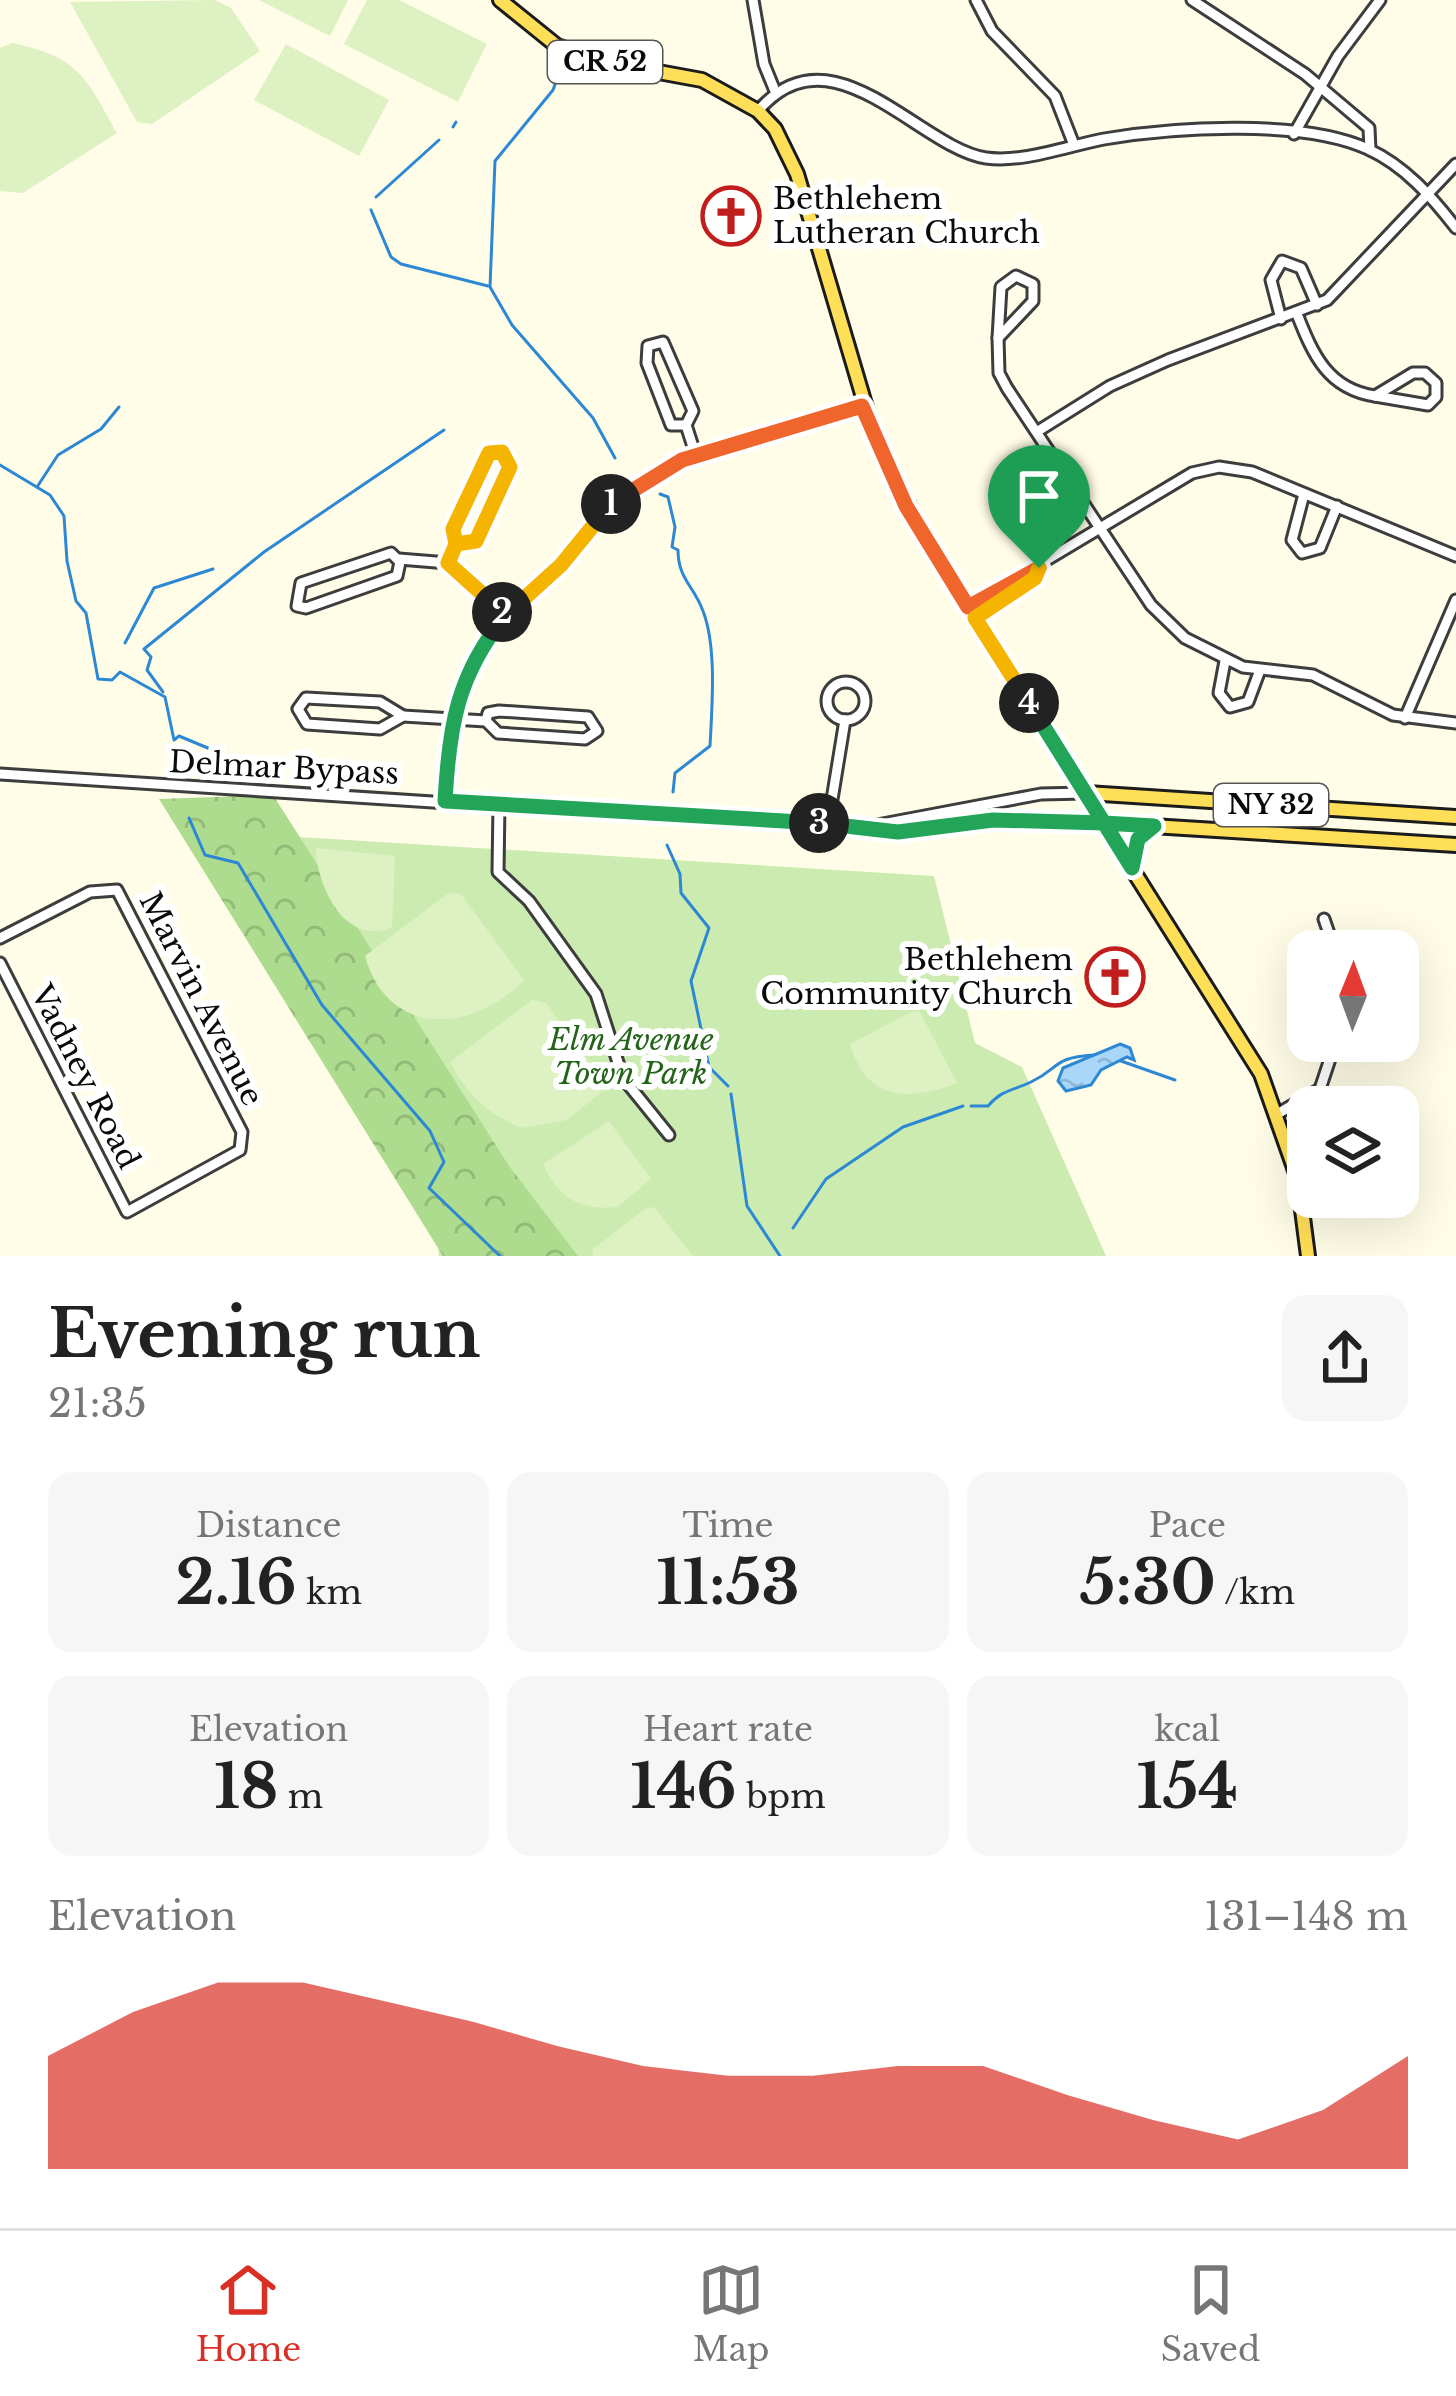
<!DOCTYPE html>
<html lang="en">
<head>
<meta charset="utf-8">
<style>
	:root { --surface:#fff; --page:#f6f6f6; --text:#222; --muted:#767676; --line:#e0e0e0; --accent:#d93025 }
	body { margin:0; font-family:"Libre Baskerville",serif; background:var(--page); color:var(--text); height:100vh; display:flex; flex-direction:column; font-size:45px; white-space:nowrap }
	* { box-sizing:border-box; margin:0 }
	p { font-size:39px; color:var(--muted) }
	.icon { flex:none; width:66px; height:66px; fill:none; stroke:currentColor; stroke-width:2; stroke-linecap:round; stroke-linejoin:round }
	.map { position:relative; height:1256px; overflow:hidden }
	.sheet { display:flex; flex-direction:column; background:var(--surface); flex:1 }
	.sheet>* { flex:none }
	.needle { width:78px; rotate:1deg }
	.buttons { position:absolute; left:1287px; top:930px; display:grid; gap:24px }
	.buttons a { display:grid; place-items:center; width:132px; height:132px; border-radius:24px; background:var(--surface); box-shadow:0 12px 48px #0002; font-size:60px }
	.pin { position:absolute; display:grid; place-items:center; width:102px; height:102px; color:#fff; margin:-123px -51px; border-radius:50% 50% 50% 0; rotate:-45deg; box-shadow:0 0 12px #0007 }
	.pin .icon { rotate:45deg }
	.km { position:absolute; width:60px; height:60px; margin:-30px; border-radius:50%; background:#222; color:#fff; font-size:33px; line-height:60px; text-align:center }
	.round { display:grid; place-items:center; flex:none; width:126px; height:126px; border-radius:24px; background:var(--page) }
	.head { display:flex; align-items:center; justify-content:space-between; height:204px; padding:0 48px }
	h1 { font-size:66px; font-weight:700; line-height:90px }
	.metrics { display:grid; grid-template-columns:repeat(3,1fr); gap:18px; height:204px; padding:12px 48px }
	.metrics div { display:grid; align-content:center; border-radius:24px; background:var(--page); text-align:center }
	.metrics b { font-size:60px; font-weight:700 }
	.metrics small { font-size:33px; font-weight:400 }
	.metrics p { font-size:33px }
	.chart { height:336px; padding:24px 48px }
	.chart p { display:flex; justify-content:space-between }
	.chart svg { width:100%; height:216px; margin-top:12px; fill:var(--accent); opacity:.7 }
	.tabs { display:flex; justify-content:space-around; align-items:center; height:168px; border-top:3px solid var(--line); background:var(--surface); font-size:33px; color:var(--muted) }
	.tabs a { display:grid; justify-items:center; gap:6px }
	.tabs .current { color:var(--accent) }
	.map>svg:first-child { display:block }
</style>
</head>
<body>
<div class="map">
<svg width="1456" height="1256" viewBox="0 0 1456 1256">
	<defs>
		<pattern id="forest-crowns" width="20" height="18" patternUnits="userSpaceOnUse" patternTransform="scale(3)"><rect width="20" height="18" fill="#addc8e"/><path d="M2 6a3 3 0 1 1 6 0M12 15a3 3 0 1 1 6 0" fill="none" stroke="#94bb79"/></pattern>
		<pattern id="water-ripples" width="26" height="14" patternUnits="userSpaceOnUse" patternTransform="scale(3)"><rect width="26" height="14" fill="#a9d7f9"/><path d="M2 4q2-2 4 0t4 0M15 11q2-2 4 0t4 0" fill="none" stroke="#90b7d4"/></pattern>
	</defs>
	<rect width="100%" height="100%" fill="#fffce7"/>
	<!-- grass -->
	<polygon fill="#cbebb0" points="184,830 934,876 975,1043 1022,1067 1106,1256 439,1256 419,1071"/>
	<!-- forest -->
	<polygon fill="url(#forest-crowns)" points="273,795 509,1166 578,1256 443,1256 159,799"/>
	<!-- pitch -->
	<g fill="#def1c2">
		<polygon points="215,0 231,8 260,51 152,124 137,122 70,2"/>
		<polygon points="259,0 348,0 330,36"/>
		<polygon points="367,0 399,0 487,44 458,102 344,44"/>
		<path d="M 12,43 C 79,57 85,76 117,133 L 23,193 L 0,191 L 0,48 Z"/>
		<polygon points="286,44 389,100 359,156 254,100"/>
		<path d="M 316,848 L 395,856 L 392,927 C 345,948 316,885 316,848 Z"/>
		<path d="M 449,893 L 461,894 L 524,980 C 473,1033 388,1039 365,956 Z"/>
		<path d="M 532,1000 L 546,1003 L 608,1087 L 567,1120 L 521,1128 C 487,1113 467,1095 450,1062 Z"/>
		<path d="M 913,1011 L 920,1012 L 957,1083 C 908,1102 866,1101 850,1044 Z"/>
		<path d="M 609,1121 L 651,1179 L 618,1207 C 580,1211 558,1198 543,1164 Z"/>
		<polygon points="647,1207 655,1208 693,1256 593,1256 592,1250"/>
	</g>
	<!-- water -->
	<polygon fill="url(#water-ripples)" stroke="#2c88d4" stroke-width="3" points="1120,1044 1130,1048 1134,1060 1127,1057 1101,1070 1091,1085 1066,1091 1058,1081 1063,1068"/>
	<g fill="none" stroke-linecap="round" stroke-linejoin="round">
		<!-- stream -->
		<g stroke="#2c88d4" stroke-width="3">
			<polyline points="563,62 553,90 495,161 490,287 512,325 593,418 615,458"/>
			<polyline points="453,127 456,122"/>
			<polyline points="376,197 439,140"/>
			<polyline points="371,210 391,257 401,264 488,286"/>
			<polyline points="0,465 50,495 64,516 67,561 76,601 86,613 98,679 112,680 120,672 165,697 174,740 179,736 215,751 208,768"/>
			<polyline points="37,487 58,455 101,429 119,407"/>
			<path d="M 660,494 L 668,497 L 675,527 L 672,547 L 678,550 C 678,579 694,586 703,611 C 717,647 712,707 710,746 L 675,773 L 673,792"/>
			<polyline points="125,643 154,588 213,569"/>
			<polyline points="163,692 147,670 151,657 144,649 264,552 444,430"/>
			<polyline points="189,818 205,855 238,863 322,1005 430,1131 444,1162 429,1188 500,1256"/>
			<polyline points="667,845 680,874 681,893 709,928 691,981 709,1067 728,1086"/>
			<polyline points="1121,1061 1175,1080"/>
			<polyline points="731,1094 747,1206 780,1256"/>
			<path d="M 971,1106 L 988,1106 C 1003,1089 1012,1091 1031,1082 C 1062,1067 1051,1058 1094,1055"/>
			<polyline points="793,1228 826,1179 903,1127 963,1106"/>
		</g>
		<!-- minor casing -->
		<g stroke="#3d3d3d" stroke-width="15">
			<g id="minor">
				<polyline points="753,0 764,64 775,91"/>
				<polyline points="976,0 992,31 1055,96 1074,145"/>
				<polyline points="1192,0 1305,74 1369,128 1370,150"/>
				<path d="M 758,111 C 832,24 919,148 986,158 C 1024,163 1067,146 1104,139 C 1174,127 1303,119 1368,149 C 1405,166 1432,197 1456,228"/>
				<polyline points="1294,134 1338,56 1380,0"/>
				<polygon points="1016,276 1033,284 1033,301 998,338 1001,287"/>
				<path d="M 1297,314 C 1313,355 1328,389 1375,396"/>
				<polyline points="1281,319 1271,280 1282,261 1301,268 1317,305"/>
				<polyline points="998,338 999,373 1007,388 1151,605 1185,638 1243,667 1313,675 1393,715 1456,723"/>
				<polygon points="663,342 693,411 686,425 671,425 647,363 648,346"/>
				<polygon points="1413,373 1425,373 1436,383 1436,397 1428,405 1375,396"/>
				<polyline points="686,425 696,456"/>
				<polyline points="1038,431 1110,386 1168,360 1327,300 1456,164"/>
				<polygon points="492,451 508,456 510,467 476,541 456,544 453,529"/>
				<polyline points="1304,494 1292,540 1302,553 1320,548 1337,506"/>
				<polygon points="391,553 400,562 397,576 306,608 297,606 301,583"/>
				<polyline points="399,559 448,563 506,615"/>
				<polyline points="968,607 1192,473 1219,467 1252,472 1456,556"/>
				<polyline points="975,618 1035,578 1038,568"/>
				<polyline points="1225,661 1219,693 1230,707 1248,702 1260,670"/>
				<circle cx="846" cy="701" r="19"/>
				<polygon points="306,698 380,702 403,716 380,729 307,724 298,709"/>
				<polygon points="499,711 588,717 597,731 585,739 498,733 486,721 488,713"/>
				<polyline points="403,716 486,721"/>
				<polyline points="1405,718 1456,600"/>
				<polyline points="0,774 899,832 1010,819 1104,823"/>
				<polyline points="445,801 450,719 469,666 506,615 561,565 615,499 683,460 862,406"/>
				<polyline points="499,804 498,872 529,901 596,994 623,1078 669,1135"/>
				<polyline points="828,824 845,720"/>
				<polyline points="877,825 1041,794 1085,793"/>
				<polyline points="1324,919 1335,951"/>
				<polyline points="0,938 90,892 117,890 242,1132 240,1150 127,1212 0,963"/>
				<polyline points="1279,1113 1320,1089 1336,1041"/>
			</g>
		</g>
		<!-- major casing -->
		<g stroke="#1b1b1b" stroke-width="18">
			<g id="major">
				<polyline points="500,0 557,46 604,62 702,80 758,111 775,129 797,174 878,448 944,570 1261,1074 1298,1179 1308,1256"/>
				<polyline points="1087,793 1456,817"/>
				<polyline points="1104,823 1456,845"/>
				<polyline points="1132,867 1138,839 1154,827"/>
			</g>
		</g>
		<!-- minor -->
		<use href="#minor" stroke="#fff" stroke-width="9"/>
		<!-- major -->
		<use href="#major" stroke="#ffdf57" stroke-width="12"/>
	</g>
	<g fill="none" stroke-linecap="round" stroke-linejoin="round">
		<!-- split-1 casing -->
		<g stroke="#fff" stroke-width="24">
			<polyline id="split-1" points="611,504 682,460 862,406 906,506 968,607 1039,568"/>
		</g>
		<!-- split-2 casing -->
		<g stroke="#fff" stroke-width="24">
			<polyline id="split-2" points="502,612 448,563 456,544 453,529 489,453 502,452 510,467 476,541 456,544 448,563 506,615 561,565 611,504"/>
		</g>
		<!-- split-3 casing -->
		<g stroke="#fff" stroke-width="24">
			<path id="split-3" d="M 502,612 L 506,615 C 457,674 449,727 445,801 L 819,823"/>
		</g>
		<!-- split-4 casing -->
		<g stroke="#fff" stroke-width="24">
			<polyline id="split-4" points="819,823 898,832 993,820 1104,823 1132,868 1138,839 1154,826 1104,823 1029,703"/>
		</g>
		<!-- split-5 casing -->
		<g stroke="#fff" stroke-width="24">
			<polyline id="split-5" points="1029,703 975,618 1035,578 1039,568"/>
		</g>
		<!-- split-1 -->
		<use href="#split-1" stroke="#f0652b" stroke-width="15"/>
		<!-- split-2 -->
		<use href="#split-2" stroke="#f5b400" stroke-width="15"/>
		<!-- split-3 -->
		<use href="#split-3" stroke="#22a559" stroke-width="15"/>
		<!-- split-4 -->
		<use href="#split-4" stroke="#22a559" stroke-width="15"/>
		<!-- split-5 -->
		<use href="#split-5" stroke="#f5b400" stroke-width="15"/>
	</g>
	<!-- icons -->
	<defs>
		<g id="church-ring" transform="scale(3)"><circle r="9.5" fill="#fff" stroke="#c01d1c" stroke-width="1.5"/><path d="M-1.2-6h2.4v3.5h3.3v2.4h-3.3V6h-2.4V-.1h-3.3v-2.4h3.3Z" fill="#c01d1c"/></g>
	</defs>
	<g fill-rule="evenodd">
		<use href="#church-ring" x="731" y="216"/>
		<use href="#church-ring" x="1115" y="977"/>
	</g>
	<g text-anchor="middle" stroke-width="12" stroke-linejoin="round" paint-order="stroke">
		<!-- shield labels -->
		<g fill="#fff" stroke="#545454" stroke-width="3">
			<rect x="548" y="41" width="114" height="42" rx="9"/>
			<rect x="1214" y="784" width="114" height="42" rx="9"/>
		</g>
		<g font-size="27" font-weight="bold" fill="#0a0a0a">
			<text x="605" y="71">CR 52</text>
			<text x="1271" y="814">NY 32</text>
		</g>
		<!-- poi labels -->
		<g font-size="30" fill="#0a0a0a" stroke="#fff" text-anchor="start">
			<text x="773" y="209">Bethlehem<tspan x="773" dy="34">Lutheran Church</tspan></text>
			<text x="1073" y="970" text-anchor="end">Bethlehem<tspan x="1073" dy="34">Community Church</tspan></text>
		</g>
		<!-- street labels -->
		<g font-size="30" fill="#0a0a0a" stroke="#fff">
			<text transform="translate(284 768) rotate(3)" y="10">Delmar Bypass</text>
			<text transform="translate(201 999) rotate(63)" y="10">Marvin Avenue</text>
			<text transform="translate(85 1077) rotate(63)" y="10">Vadney Road</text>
		</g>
		<!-- park labels -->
		<g font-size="30" font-style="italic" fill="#246419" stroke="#fff">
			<text x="631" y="1050">Elm Avenue<tspan x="631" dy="34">Town Park</tspan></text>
		</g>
	</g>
</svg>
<div class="buttons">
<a><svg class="needle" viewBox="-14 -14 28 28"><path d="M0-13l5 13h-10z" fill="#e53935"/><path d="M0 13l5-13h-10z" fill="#767676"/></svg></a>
<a><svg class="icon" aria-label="layers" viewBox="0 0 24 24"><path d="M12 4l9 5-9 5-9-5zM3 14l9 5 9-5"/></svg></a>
</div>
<div class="pin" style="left:1039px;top:568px;background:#1e9e55"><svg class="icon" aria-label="arrive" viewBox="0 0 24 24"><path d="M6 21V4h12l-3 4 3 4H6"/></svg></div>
<b class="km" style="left:611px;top:504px">1</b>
<b class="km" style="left:502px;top:612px">2</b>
<b class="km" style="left:819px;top:823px">3</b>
<b class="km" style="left:1029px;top:703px">4</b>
</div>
<section class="sheet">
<div class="head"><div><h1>Evening run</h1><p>21:35</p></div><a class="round"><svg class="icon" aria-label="share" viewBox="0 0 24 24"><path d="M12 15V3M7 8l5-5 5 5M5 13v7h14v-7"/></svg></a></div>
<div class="metrics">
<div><p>Distance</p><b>2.16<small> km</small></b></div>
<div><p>Time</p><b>11:53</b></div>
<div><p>Pace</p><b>5:30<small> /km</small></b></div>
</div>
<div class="metrics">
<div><p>Elevation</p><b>18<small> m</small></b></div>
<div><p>Heart rate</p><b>146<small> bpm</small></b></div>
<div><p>kcal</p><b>154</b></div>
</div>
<div class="chart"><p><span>Elevation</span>131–148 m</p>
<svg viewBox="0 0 160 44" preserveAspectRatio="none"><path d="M0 44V21L10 12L20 6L30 6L40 10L50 14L60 19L70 23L80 25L90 25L100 23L110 23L120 29L130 34L140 38L150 32L160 21V44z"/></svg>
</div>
</section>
<nav class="tabs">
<a class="current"><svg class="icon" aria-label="home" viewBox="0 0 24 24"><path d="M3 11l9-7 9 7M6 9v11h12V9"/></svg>Home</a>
<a><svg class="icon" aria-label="map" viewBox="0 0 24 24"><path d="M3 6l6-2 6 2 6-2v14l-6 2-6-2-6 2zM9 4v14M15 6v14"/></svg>Map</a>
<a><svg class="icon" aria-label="saved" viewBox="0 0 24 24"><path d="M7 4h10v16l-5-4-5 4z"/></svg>Saved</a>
</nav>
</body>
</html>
